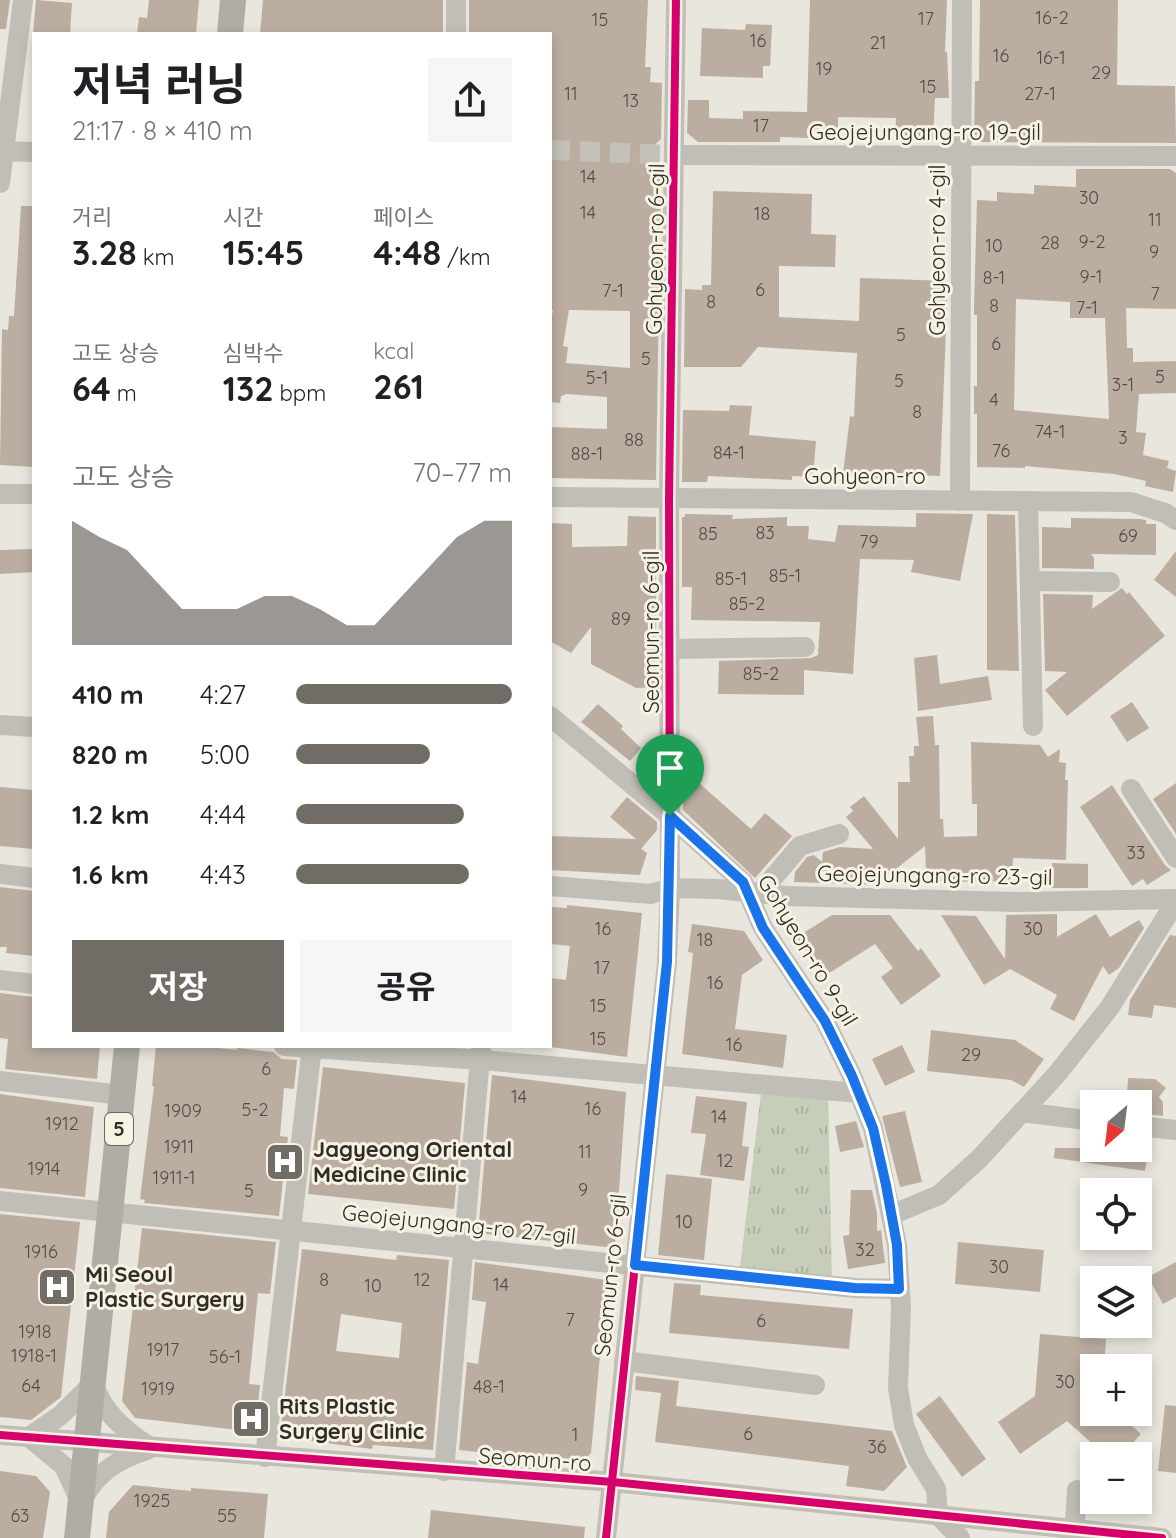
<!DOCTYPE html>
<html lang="ko">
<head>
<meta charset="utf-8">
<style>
	:root { --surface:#fff; --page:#f6f6f6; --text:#202124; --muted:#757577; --accent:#716d66 }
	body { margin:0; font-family:Quicksand,"Noto Sans KR",sans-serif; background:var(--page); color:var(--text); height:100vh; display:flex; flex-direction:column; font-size:30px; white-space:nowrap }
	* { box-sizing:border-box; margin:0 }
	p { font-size:26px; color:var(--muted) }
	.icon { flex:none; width:44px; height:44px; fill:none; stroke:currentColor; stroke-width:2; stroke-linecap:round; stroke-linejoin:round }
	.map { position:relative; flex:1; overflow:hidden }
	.panel { position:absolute; left:32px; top:32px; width:520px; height:1016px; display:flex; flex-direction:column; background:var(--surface); border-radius:0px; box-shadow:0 4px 12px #0003 }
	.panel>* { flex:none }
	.needle { width:52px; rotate:208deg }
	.tools { position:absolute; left:1080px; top:1090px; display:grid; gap:16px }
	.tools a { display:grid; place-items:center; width:72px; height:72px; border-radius:0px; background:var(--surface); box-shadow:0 4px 12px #0003; font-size:40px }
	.pin { position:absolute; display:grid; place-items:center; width:68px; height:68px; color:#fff; margin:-82px -34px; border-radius:50% 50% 50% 0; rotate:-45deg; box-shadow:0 0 8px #0007 }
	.pin .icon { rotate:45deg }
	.round { display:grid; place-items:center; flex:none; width:84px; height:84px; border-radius:0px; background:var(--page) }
	.summary { display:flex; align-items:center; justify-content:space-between; height:136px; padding:0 40px }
	h1 { font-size:44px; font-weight:700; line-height:60px }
	.metrics { display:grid; grid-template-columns:repeat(3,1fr); gap:12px; height:136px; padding:8px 40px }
	.metrics div { display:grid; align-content:center }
	.metrics b { font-size:34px; font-weight:700 }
	.metrics small { font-size:22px; font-weight:400 }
	.metrics p { font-size:22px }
	.chart { height:224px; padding:16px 40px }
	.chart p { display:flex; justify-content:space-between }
	.chart svg { width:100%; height:144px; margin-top:8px; fill:var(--accent); opacity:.7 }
	.cta { display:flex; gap:16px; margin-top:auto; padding:16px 40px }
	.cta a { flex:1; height:92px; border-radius:0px; background:var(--accent); color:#fff; font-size:32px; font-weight:700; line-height:92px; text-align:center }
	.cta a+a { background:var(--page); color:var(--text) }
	ul { padding:0 40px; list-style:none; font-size:26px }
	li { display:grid; grid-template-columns:128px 96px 1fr; align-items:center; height:60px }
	li i { height:20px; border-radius:10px; background:var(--accent) }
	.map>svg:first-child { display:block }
</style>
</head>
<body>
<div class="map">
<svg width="1176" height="1538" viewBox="0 0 1176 1538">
	<defs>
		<pattern id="park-tufts" width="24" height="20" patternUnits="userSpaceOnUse" patternTransform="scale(2)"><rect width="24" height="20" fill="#c6ceb9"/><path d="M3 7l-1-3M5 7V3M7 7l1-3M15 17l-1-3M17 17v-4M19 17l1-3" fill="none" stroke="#abb19f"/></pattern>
	</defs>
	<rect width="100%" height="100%" fill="#e9e6de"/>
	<!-- park -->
	<polygon fill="url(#park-tufts)" points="762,1085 828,1090 832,1285 739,1276"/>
	<!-- building -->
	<g fill="#bbaea1" fill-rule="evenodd">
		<polygon points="0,0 10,0 6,29 0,29"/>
		<polygon points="36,0 72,3 70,34 33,34"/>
		<polygon points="149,0 199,0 196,34 137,34 139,17 147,18"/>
		<polygon points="263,0 443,0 443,34 260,34"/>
		<path d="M 469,0 L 648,0 L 645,67 L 651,67 L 650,82 L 662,83 L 661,139 L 644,155 L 661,173 L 656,480 L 550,478 L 550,427 L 607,429 L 607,397 L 567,394 L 561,396 L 560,403 L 550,402 L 550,326 L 553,310 L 550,310 L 550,34 L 469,34 ZM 569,310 L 630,311 L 630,368 L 566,363 L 568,347 L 563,346 Z"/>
		<polygon points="810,0 947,0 945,52 947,52 949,98 935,98 933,140 895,139 896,118 838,117 838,139 780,137 780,142 698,142 687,133 688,100 709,100 709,118 743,119 743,111 807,112"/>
		<polygon points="980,0 1118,0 1117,85 1175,86 1176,143 980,142 980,135 974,135 975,81 979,81"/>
		<polygon points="746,24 772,25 770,66 763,66 763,78 700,76 702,28 745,30"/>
		<path d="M 1076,169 L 1170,169 L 1176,173 L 1176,309 L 1126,308 L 1127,348 L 1133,348 L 1133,362 L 1176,361 L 1176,393 L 1139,394 L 1136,432 L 1146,433 L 1143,455 L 1169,461 L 1167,468 L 1176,471 L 1173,492 L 1145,486 L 1146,481 L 1114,474 L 1025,466 L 1025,468 L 977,467 L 977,414 L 974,414 L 974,386 L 977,386 L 977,315 L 974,315 L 974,307 L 977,200 L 997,201 L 997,192 L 1034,194 L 1034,185 L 1076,187 ZM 1016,299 L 1070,302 L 1070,318 L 1105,318 L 1109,419 L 1014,410 Z"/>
		<polygon points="713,191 812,194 811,234 836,235 835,267 779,266 779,317 859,321 860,278 948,281 940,476 883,474 882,479 843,474 850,416 854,417 857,353 758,347 741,367 684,367 685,289 702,290 702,285 711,285"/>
		<polygon points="21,206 34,206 34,467 0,465 2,329 8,330 9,316 14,316"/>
		<polygon points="730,405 752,406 749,435 816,441 813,477 792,476 792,480 708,476 707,482 682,482 683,410 729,411"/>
		<polygon points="916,513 973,514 960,581 911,572 914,560 860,559 853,674 804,670 804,695 718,694 719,661 811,658 818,655 820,622 691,620 692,587 682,587 682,517 685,517 685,514 733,515 732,519 787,517 787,526 809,526 808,539 835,542 838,525 916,527"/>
		<polygon points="987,514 1015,515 1019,671 987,670"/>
		<polygon points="628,516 656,517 656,687 636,688 591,664 591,627 571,653 550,641 550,523 572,524 572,547 627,546"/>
		<polygon points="1071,518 1140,519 1146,520 1146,524 1156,524 1156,555 1091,554 1094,558 1094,569 1042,568 1042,527 1071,528"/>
		<polygon points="34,549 34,572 0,574 0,550"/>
		<polygon points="1176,551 1176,597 1154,580"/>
		<polygon points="1122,588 1127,594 1129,592 1165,636 1067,716 1045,690 1067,672 1045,671 1043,594 1093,595 1092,609"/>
		<polygon points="937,655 940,684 988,676 992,700 918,711 914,658"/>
		<polygon points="1132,702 1149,728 1127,742 1110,716"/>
		<polygon points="598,704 623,726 621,729 641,748 630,761 581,722"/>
		<polygon points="933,716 935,745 939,745 940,819 943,819 944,837 977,836 977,804 972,804 971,742 1040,745 1048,757 1060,749 1059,762 1066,763 1065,780 1068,780 1066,860 1013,858 1012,881 932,882 931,872 926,872 925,846 882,880 882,885 794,882 795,872 807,857 814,855 822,862 823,852 840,847 873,849 846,817 853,811 850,807 864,796 898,839 898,782 910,782 909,756 914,756 914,746 919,746 916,717"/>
		<polygon points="699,783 751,829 765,813 792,836 755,878 683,810 683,801"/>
		<polygon points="1176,783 1176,834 1153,799"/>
		<polygon points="1112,785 1165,865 1171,870 1147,885 1143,879 1132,886 1080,807"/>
		<polygon points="0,787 34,790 34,849 0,846"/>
		<polygon points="627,797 657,822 657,830 641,849 647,853 640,875 550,870 550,836 636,839 610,817"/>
		<polygon points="1052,863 1088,864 1088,888 1051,888"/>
		<polygon points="0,887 34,891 34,956 6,953 7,947 0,947"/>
		<polygon points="567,905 642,913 627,1057 550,1047 550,978 566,980 570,946 550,944 550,907 567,908"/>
		<polygon points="1057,914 1057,937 1096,914 1110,937 1139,920 1144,928 1119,968 1109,975 1103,966 1074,1021 1050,1009 1057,995 1010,969 984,985 941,915 976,916 1005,959 1006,915"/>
		<polygon points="832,915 890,915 918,951 921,948 941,976 901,1005 881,977 893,968 875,944 823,977 797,937"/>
		<polygon points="692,924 744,931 763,960 742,975 735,1029 787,1035 783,1068 682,1054 693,953 688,952"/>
		<polygon points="1170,935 1176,936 1176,1008 1154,1005 1152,1018 1128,1015 1130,1000"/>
		<polygon points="0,993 34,997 34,1046 100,1046 97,1079 5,1069 8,1039 0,1038"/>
		<polygon points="931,1030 1015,1040 1044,1059 1024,1087 1011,1080 927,1071"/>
		<polygon points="902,1045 915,1072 885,1086 872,1059"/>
		<polygon points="156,1046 198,1046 237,1050 237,1048 273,1052 282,1059 297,1060 294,1089 284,1088 280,1136 288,1137 279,1216 144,1203 145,1200 140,1199 154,1086 152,1086"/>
		<polygon points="323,1067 465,1083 454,1209 308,1194"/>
		<polygon points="492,1075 626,1092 615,1248 478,1233"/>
		<polygon points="1128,1078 1155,1079 1166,1088 1159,1097 1163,1102 1163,1116 1138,1113 1138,1104 1132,1104 1132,1095 1127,1095"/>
		<polygon points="0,1094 94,1107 85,1197 0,1188"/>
		<polygon points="696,1096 747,1102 742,1146 749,1147 744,1181 700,1175 706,1134 691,1133"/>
		<polygon points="905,1111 922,1182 900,1187 882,1116"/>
		<polygon points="856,1121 864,1147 840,1152 835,1126"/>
		<polygon points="1138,1139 1149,1140 1145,1171 1054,1158 1055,1148 1138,1148"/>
		<polygon points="666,1174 712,1179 704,1260 658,1255"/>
		<polygon points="851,1190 872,1190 877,1213 877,1231 881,1230 885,1263 848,1269 843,1236 849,1235"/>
		<polygon points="0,1214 80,1222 61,1397 31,1420 0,1417"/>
		<polygon points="142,1228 276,1242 270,1294 258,1293 249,1384 260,1385 255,1432 135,1418 122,1401"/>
		<polygon points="958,1242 1044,1250 1040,1292 955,1284"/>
		<path d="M 302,1249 L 396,1260 L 397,1255 L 449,1260 L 433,1450 L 373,1445 L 372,1449 L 280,1437 ZM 341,1314 L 402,1323 L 399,1358 L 336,1351 Z"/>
		<polygon points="475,1262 607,1280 591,1453 581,1463 459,1450 467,1362 478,1364 486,1302 472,1300"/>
		<polygon points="1176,1262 1176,1297 1163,1304 1148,1277"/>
		<polygon points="674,1283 701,1285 700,1295 853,1309 849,1349 669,1333"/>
		<polygon points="1040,1334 1106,1339 1104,1368 1094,1368 1094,1412 1116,1412 1141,1434 1121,1456 1106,1456 1067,1421 1020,1454 998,1422 1035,1396"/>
		<polygon points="636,1376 679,1381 676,1406 892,1431 907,1467 884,1491 846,1486 849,1466 655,1442 661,1393 635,1390"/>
		<polygon points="940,1396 986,1459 962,1477 916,1414"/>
		<polygon points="1165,1405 1176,1406 1176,1473 1158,1471"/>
		<polygon points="0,1471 36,1476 50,1492 43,1538 0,1538"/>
		<polygon points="133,1485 191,1491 191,1488 268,1494 264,1538 106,1538 109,1512"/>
		<polygon points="431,1510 585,1527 584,1538 428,1538"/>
	</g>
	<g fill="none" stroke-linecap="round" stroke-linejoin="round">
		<!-- minor-tunnel -->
		<polyline stroke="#c4c1b9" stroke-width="20" stroke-dasharray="20 10" stroke-linecap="butt" points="550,150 674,155"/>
		<!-- minor -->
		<g stroke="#c1beb7" stroke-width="20">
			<polyline points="456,0 456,34"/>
			<polyline points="0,151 34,152"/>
			<polyline points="674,155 1176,156"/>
			<polyline points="0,183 23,0"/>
			<polyline points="0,494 34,494"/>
			<polyline points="550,497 1131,502 1165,513 1176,520"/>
			<polyline points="960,501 962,0"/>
			<polyline points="1028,501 1033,726"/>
			<polyline points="1030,581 1110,582"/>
			<polyline points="670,649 805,647"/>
			<polyline points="550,716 670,816 743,882 763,928 825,1021 852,1076 873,1128 897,1245 901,1307 898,1388 904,1425 917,1458 936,1489 938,1515 960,1538"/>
			<polyline points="0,725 34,727"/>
			<polyline points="1131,789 1176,858"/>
			<polyline points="0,874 34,878"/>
			<polyline points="550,886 651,894 670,888 719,889 786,896 1017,902 1176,899"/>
			<polyline points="760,893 800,846 839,834"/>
			<polyline points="0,980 34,984"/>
			<polyline points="284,1046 481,1060 859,1093"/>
			<polyline points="0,1081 122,1095"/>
			<polyline points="1022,1112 1094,1121"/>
			<polyline points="1138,1126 1176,1130"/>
			<polyline points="0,1201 855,1288 899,1289"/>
			<polyline points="891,1215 939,1195 979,1159 1057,1074 1110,1007 1176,901"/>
			<polyline points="624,1361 815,1385"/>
			<polyline points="0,1435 613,1482 1162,1538"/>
			<polyline points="265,1457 312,1046"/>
			<polyline points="444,1471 481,1046"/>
			<path d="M 83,1499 C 97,1472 119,1459 147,1450"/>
			<path d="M 81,1503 L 64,1466 L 29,1437 L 61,1415 L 93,1383 C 104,1413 122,1428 148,1446"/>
			<polyline points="606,1538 667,962 670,888 669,499 676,0"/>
			<polyline points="1074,1538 1077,1490"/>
		</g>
		<!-- major -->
		<g stroke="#b0aca6" stroke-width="26">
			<polyline points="230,34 233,0"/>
			<polyline points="77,1538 127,1046"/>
		</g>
		<!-- cycleway casing -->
		<g stroke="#f6f2e4" stroke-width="13">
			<g id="cycleway">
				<polyline points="0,1435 613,1482 1162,1538"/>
				<polyline points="606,1538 667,962 670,888 669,499 676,0"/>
			</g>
		</g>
		<!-- cycleway -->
		<use href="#cycleway" stroke="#d6006c" stroke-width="8"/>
	</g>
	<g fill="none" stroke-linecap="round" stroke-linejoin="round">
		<!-- route casing -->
		<g stroke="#fff" stroke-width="16">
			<polygon id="route" points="670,816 743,882 763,928 825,1021 852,1076 873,1128 886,1185 897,1245 899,1289 855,1288 635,1265 667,962"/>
		</g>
		<!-- route -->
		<use href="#route" stroke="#1a73e8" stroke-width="10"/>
	</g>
	<!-- icons -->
	<defs>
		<g id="hospital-square" transform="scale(2)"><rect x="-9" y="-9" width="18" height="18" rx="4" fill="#716d66" stroke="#f6f2e4"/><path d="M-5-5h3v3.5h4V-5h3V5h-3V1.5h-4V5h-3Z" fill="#fff"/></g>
	</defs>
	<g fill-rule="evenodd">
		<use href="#hospital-square" x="285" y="1162"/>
		<use href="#hospital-square" x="57" y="1287"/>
		<use href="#hospital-square" x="251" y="1419"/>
	</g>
	<g text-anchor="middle" stroke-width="6" stroke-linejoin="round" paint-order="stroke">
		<!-- number labels -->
		<g font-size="18" fill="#544c45">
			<text x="1052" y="24">16-2</text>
			<text x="926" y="25">17</text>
			<text x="600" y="26">15</text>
			<text x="758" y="47">16</text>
			<text x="878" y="49">21</text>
			<text x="1001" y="62">16</text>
			<text x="1051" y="64">16-1</text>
			<text x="824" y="75">19</text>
			<text x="1101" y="79">29</text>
			<text x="928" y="93">15</text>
			<text x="571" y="100">11</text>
			<text x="1040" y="100">27-1</text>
			<text x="631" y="107">13</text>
			<text x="761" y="132">17</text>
			<text x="588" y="183">14</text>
			<text x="1089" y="204">30</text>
			<text x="588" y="219">14</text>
			<text x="762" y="220">18</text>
			<text x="1155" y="226">11</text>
			<text x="1092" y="248">9-2</text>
			<text x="1050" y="249">28</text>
			<text x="994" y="252">10</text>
			<text x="1154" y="258">9</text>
			<text x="1091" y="283">9-1</text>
			<text x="994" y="284">8-1</text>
			<text x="760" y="296">6</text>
			<text x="613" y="297">7-1</text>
			<text x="1155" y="300">7</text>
			<text x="711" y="308">8</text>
			<text x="994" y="312">8</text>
			<text x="1087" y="314">7-1</text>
			<text x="901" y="341">5</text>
			<text x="996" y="350">6</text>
			<text x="646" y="365">5</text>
			<text x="1160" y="383">5</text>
			<text x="597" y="384">5-1</text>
			<text x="899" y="387">5</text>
			<text x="1123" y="391">3-1</text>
			<text x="994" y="406">4</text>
			<text x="917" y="418">8</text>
			<text x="1050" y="438">74-1</text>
			<text x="1123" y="444">3</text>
			<text x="634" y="446">88</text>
			<text x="1001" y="457">76</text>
			<text x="729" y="459">84-1</text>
			<text x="587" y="460">88-1</text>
			<text x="765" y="539">83</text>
			<text x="708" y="540">85</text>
			<text x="1128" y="542">69</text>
			<text x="869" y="548">79</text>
			<text x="785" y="582">85-1</text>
			<text x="731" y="585">85-1</text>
			<text x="747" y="610">85-2</text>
			<text x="621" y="625">89</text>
			<text x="761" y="680">85-2</text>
			<text x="1136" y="859">33</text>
			<text x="603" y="935">16</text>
			<text x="1033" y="935">30</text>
			<text x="705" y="946">18</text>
			<text x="602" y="974">17</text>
			<text x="715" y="989">16</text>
			<text x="598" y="1012">15</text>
			<text x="598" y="1045">15</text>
			<text x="734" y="1051">16</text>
			<text x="971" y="1061">29</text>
			<text x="266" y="1075">6</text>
			<text x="519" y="1103">14</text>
			<text x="593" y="1115">16</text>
			<text x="255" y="1116">5-2</text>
			<text x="183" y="1117">1909</text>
			<text x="719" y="1123">14</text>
			<text x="62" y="1130">1912</text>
			<text x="179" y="1153">1911</text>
			<text x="585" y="1158">11</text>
			<text x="725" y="1167">12</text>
			<text x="44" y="1175">1914</text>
			<text x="174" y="1184">1911-1</text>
			<text x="583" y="1196">9</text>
			<text x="249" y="1197">5</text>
			<text x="684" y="1228">10</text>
			<text x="865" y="1256">32</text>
			<text x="41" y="1258">1916</text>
			<text x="999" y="1273">30</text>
			<text x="324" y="1286">8</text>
			<text x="422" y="1286">12</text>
			<text x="501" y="1291">14</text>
			<text x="373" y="1292">10</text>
			<text x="570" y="1326">7</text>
			<text x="761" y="1327">6</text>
			<text x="35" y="1338">1918</text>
			<text x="163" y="1356">1917</text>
			<text x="34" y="1362">1918-1</text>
			<text x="225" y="1363">56-1</text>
			<text x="1065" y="1388">30</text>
			<text x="31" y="1392">64</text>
			<text x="489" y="1393">48-1</text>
			<text x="158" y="1395">1919</text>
			<text x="748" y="1440">6</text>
			<text x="575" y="1441">1</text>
			<text x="877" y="1453">36</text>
			<text x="152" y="1507">1925</text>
			<text x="20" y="1522">63</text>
			<text x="227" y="1522">55</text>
		</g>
		<!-- shield labels -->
		<rect fill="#f6f2e4" stroke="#6c675f" stroke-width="2" x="105" y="1113" width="28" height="32" rx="6"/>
		<g font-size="20" font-weight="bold" fill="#312c26">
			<text x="119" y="1136">5</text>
		</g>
		<!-- street labels -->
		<g font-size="22" fill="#312c26" stroke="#f6f2e4">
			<text x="925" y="140">Geojejungang-ro 19-gil</text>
			<text transform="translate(655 249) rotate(-89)" y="8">Gohyeon-ro 6-gil</text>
			<text transform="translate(937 250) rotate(-90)" y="8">Gohyeon-ro 4-gil</text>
			<text x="865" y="484">Gohyeon-ro</text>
			<text transform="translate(651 632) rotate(-90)" y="8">Seomun-ro 6-gil</text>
			<text transform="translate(935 875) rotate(1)" y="8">Geojejungang-ro 23-gil</text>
			<text transform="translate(808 950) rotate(59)" y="8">Gohyeon-ro 9-gil</text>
			<text transform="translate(459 1224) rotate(6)" y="8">Geojejungang-ro 27-gil</text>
			<text transform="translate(610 1275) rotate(-84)" y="8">Seomun-ro 6-gil</text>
			<text transform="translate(535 1459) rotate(4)" y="8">Seomun-ro</text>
		</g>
		<!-- poi labels -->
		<g font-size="22" font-weight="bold" fill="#312c26" stroke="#f6f2e4" text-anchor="start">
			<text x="313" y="1157">Jagyeong Oriental<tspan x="313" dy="25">Medicine Clinic</tspan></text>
			<text x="85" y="1282">Mi Seoul<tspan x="85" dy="25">Plastic Surgery</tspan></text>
			<text x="279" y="1414">Rits Plastic<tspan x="279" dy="25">Surgery Clinic</tspan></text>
		</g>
	</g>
</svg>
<div class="tools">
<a><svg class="needle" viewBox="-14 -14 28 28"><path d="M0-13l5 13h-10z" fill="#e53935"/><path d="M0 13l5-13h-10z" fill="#757577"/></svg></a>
<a><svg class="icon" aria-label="locate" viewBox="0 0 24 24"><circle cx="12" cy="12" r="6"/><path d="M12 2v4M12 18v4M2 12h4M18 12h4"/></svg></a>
<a><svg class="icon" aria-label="layers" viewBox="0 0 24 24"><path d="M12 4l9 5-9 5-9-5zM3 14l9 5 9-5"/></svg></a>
<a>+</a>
<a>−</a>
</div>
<div class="pin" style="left:670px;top:816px;background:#1e9e55"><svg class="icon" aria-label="arrive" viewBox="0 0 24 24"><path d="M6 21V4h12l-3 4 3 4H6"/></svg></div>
<section class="panel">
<div class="summary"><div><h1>저녁 러닝</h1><p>21:17 · 8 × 410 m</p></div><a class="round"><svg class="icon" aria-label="share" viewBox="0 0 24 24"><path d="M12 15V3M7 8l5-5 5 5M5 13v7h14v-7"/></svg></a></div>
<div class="metrics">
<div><p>거리</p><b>3.28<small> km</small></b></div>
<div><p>시간</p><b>15:45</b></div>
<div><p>페이스</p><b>4:48<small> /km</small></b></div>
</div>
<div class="metrics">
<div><p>고도 상승</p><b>64<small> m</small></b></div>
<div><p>심박수</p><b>132<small> bpm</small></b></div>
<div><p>kcal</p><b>261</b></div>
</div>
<div class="chart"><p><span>고도 상승</span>70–77 m</p>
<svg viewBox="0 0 160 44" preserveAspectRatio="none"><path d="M0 44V6L10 11L20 15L30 24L40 33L50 33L60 33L70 29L80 29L90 33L100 38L110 38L120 29L130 20L140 11L150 6L160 6V44z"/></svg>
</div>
<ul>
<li><b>410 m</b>4:27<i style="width:100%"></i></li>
<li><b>820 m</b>5:00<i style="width:62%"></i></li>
<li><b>1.2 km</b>4:44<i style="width:78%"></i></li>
<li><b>1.6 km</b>4:43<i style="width:80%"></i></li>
</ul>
<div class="cta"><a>저장</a><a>공유</a></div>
</section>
</div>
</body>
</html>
